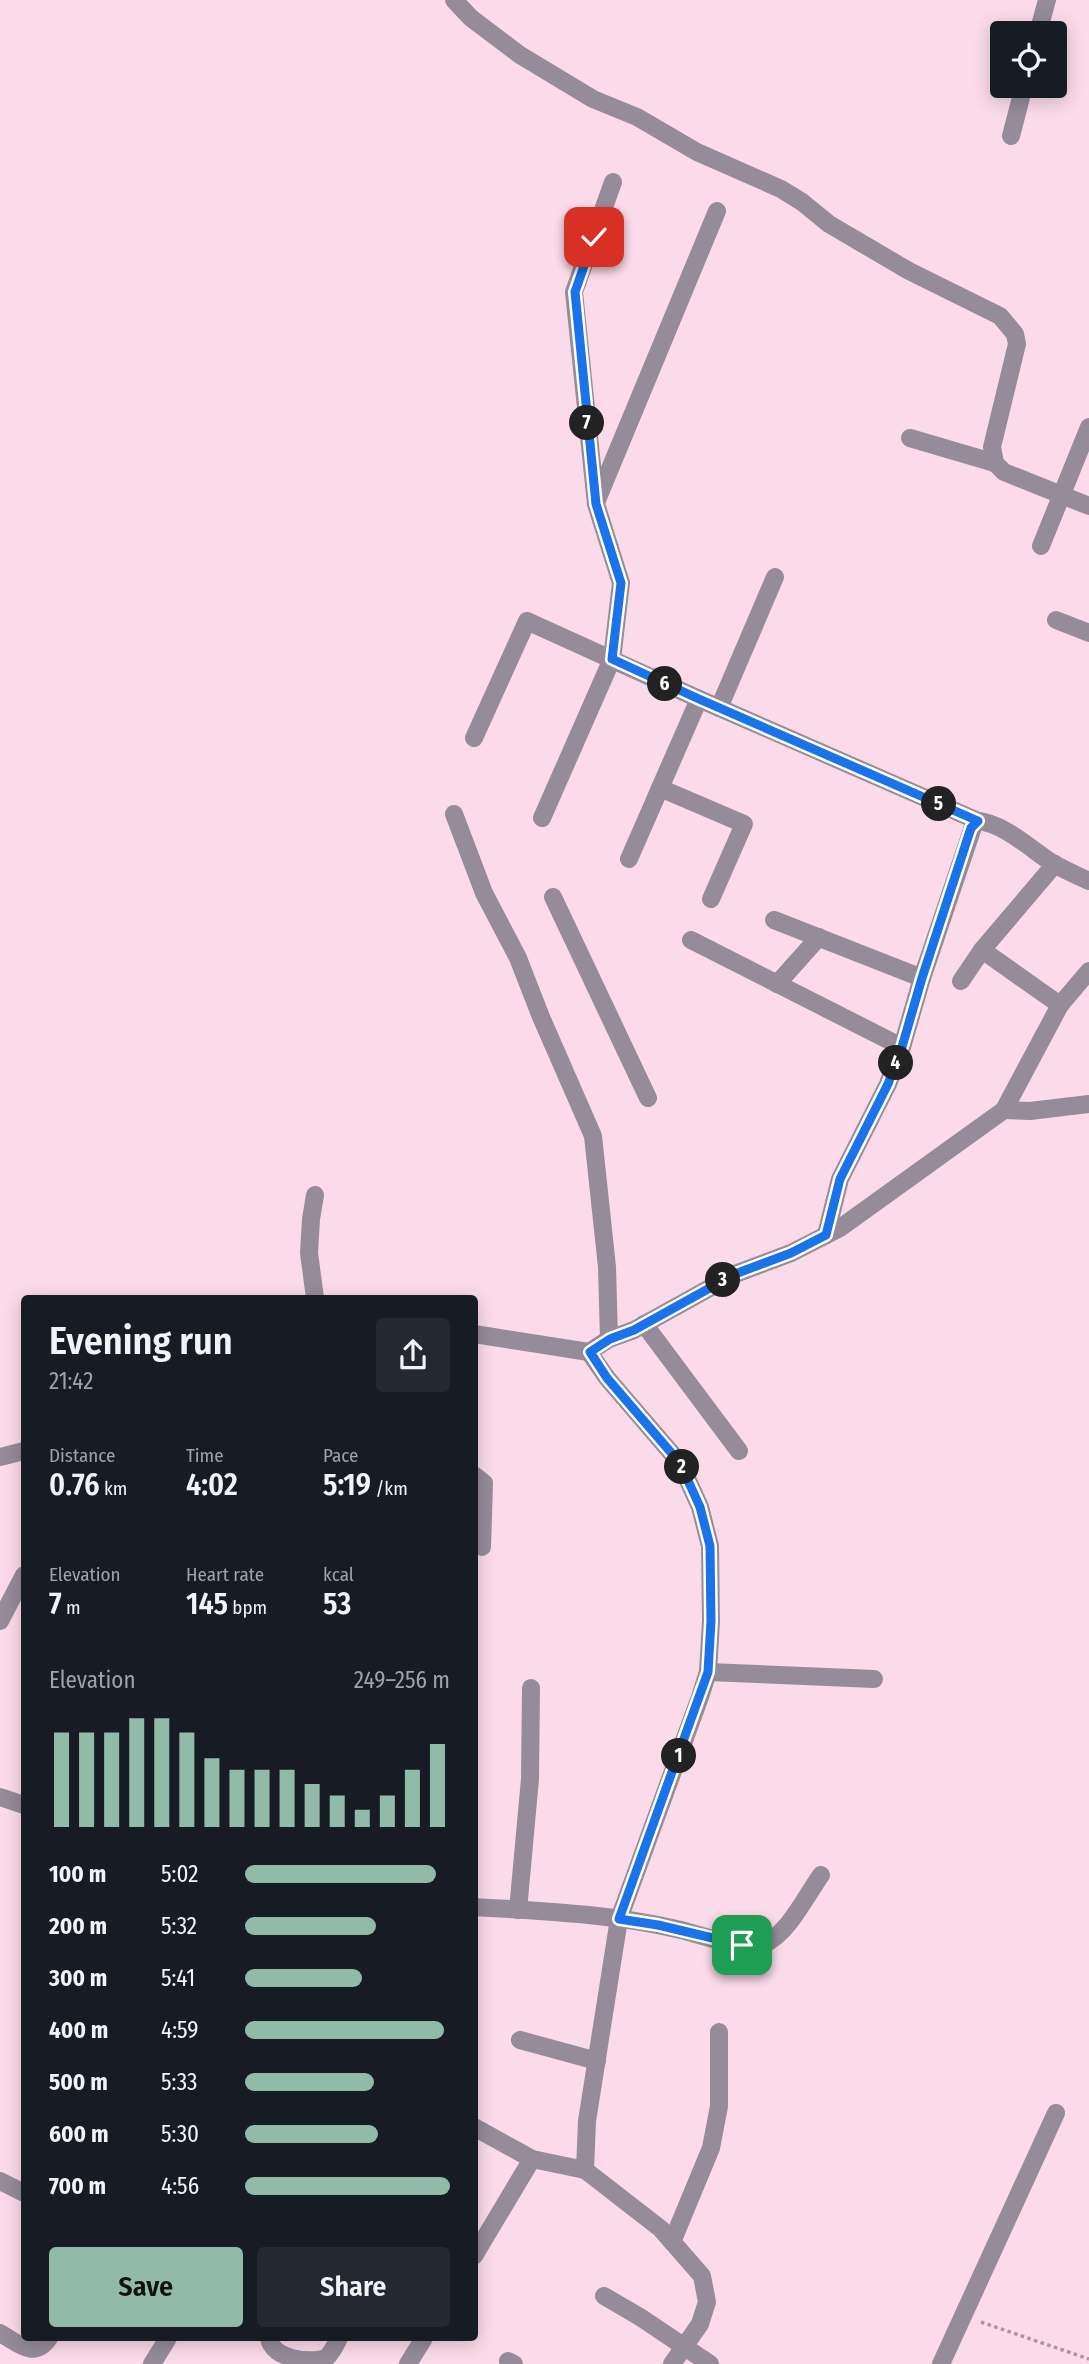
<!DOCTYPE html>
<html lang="en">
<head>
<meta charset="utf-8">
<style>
	:root { --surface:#171b24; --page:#242831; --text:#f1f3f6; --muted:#9ea1a6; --accent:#91baa8 }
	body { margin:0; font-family:"Fira Sans Condensed",sans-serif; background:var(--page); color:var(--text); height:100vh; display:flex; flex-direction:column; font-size:26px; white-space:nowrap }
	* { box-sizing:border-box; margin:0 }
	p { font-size:23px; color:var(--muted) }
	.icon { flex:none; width:38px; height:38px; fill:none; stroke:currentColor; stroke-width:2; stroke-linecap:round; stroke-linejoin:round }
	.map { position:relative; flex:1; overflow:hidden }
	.details { position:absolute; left:21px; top:1295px; width:457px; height:1046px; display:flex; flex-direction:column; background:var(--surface); border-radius:7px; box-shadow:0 4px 18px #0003 }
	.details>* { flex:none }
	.controls { position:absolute; left:990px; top:21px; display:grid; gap:14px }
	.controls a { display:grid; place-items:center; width:77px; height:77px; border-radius:7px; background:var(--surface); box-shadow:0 4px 18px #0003; font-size:35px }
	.pin { position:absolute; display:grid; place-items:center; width:60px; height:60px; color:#fff; margin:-30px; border-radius:14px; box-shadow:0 4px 10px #0006 }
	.km { position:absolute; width:35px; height:35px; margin:-18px; border-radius:50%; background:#222; color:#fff; font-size:19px; line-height:35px; text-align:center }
	.round { display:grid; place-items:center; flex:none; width:74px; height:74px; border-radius:7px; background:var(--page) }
	.headline { display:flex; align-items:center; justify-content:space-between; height:119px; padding:0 28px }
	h1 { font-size:38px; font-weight:600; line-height:52px }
	.stats { display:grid; grid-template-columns:repeat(3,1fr); gap:10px; height:119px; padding:7px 28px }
	.stats div { display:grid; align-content:center }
	.stats b { font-size:30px; font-weight:600 }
	.stats small { font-size:19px; font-weight:400 }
	.stats p { font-size:19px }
	.chart { height:196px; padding:14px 28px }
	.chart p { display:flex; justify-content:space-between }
	.chart svg { width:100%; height:126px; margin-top:7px; stroke:var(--accent); stroke-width:6 }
	.primary-button { display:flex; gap:14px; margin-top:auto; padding:14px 28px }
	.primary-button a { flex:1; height:80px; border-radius:7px; background:var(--accent); color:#111; font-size:28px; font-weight:600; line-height:80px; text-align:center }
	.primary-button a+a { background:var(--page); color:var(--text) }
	ul { padding:0 28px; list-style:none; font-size:23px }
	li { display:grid; grid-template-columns:112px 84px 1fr; align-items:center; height:52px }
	li i { height:18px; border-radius:9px; background:var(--accent) }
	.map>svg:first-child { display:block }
</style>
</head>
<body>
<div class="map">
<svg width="1089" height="2364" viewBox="0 0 1089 2364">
	<rect width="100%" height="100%" fill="#fbdbe9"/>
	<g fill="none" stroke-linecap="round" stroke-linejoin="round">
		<!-- path -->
		<polyline stroke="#ae94a0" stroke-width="3.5" stroke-dasharray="3.5 3.5" stroke-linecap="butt" points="981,2322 1089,2359"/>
		<!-- minor -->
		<g stroke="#958b99" stroke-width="18">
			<polyline points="454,0 471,18 520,55 593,99 637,117 697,152 781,189 802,202 829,224 909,271 1000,316 1015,334 1017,344 992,447 995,463 1004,472 1089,506"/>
			<polyline points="1038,33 1047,0"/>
			<polyline points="1011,136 1024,86"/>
			<polyline points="910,438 995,463"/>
			<polyline points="597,500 717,211"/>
			<polyline points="1041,546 1089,427"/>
			<polyline points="1056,620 1089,633"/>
			<polyline points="719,708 775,577"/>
			<polyline points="474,738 527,621 699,699 978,821"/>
			<polyline points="660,788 744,824 711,899"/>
			<polyline points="454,814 484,893 518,958 541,1017 593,1136 607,1267 609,1339"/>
			<polyline points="542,818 612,659 621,583 596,504 574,292 613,182"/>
			<polyline points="629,859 699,699"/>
			<polyline points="553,897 648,1098"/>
			<polyline points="774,920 922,978"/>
			<polyline points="691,940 902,1047"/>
			<polyline points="982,950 1060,1005"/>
			<polyline points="961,981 982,950 1055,864"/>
			<polyline points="777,984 819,937"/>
			<polyline points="1004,1110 1030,1111 1089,1104"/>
			<path d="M 826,1235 L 840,1179 L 888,1084 L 902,1047 L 922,978 L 974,824 L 978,821 C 1004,823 1033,851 1054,864 C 1065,870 1078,876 1089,881"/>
			<polyline points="315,1298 309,1253 311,1219 315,1195"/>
			<polyline points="644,1324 739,1451"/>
			<polyline points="474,1334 589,1352"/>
			<polyline points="0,1457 24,1451"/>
			<polyline points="474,1475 484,1483 482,1547"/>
			<polyline points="0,1621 24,1575"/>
			<polyline points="708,1672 874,1679"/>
			<polyline points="0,1797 24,1805"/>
			<path d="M 474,1907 C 543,1911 614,1914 681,1930 C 701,1935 746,1951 764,1944 C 788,1934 806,1896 821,1875"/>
			<polyline points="518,1910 530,1779 531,1688"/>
			<polyline points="520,2040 597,2061"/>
			<polyline points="474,2127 532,2159 585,2170"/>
			<polyline points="0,2181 24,2193"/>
			<polyline points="672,2242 711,2148 719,2106 719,2032"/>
			<polyline points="474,2256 532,2159"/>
			<polyline points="604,2296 640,2317 710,2364"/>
			<path d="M 0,2333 C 18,2343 34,2360 49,2338"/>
			<path d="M 269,2338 C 272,2359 310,2364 326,2358 C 332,2353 336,2344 339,2338"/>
			<polyline points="508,2361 514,2364"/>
			<polyline points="152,2364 168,2338"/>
			<polyline points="408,2364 424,2338"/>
			<polyline points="672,2364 700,2324 707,2302 702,2276 661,2229 585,2170 587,2121 619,1919 700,1697 708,1672 711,1621 710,1546 700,1507 680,1463 607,1378 589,1352 609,1339 634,1330 735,1274 791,1253 840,1228 1004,1110 1060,1005 1089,971"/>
			<polyline points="941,2364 1056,2113"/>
		</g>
	</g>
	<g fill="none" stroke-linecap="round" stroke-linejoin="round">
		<!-- route casing -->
		<g stroke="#fff" stroke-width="14">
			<polyline id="route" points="594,237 575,292 596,504 621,583 612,659 699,699 978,821 971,828 922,978 902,1047 888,1084 840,1179 826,1235 791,1253 735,1274 634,1330 610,1339 590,1352 607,1378 680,1463 700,1507 710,1546 711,1621 708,1672 619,1919 658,1925 742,1945"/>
		</g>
		<!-- route -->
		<use href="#route" stroke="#1a73e8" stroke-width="9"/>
	</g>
</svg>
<div class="controls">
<a><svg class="icon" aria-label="locate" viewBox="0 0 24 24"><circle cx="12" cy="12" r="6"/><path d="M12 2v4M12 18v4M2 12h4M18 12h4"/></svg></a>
</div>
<div class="pin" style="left:742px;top:1945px;background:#1e9e55"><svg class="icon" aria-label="arrive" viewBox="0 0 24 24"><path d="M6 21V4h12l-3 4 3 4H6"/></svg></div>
<div class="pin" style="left:594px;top:237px;background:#d93025"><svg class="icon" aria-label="check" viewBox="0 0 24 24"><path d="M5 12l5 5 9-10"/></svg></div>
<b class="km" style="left:679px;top:1756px">1</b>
<b class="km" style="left:682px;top:1467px">2</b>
<b class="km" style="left:723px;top:1280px">3</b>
<b class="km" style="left:896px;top:1063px">4</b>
<b class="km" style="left:939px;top:804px">5</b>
<b class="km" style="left:665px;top:684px">6</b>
<b class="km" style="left:587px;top:423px">7</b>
<section class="details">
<div class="headline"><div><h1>Evening run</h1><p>21:42</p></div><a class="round"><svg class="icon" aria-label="share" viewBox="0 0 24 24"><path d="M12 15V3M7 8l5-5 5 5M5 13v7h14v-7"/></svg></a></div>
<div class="stats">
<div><p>Distance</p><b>0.76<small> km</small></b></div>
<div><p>Time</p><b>4:02</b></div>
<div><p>Pace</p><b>5:19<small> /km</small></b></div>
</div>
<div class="stats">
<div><p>Elevation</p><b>7<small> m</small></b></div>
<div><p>Heart rate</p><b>145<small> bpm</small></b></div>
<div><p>kcal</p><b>53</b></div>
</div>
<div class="chart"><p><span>Elevation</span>249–256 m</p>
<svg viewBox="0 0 160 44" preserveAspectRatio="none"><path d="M5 44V11M15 44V11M25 44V11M35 44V6M45 44V6M55 44V11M65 44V20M75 44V24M85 44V24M95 44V24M105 44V29M115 44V33M125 44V38M135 44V33M145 44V24M155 44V15"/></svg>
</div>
<ul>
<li><b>100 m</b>5:02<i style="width:93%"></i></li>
<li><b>200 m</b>5:32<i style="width:64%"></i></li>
<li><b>300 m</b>5:41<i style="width:57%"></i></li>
<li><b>400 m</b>4:59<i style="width:97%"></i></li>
<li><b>500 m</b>5:33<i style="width:63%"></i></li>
<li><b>600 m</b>5:30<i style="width:65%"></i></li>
<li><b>700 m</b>4:56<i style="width:100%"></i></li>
</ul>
<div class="primary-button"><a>Save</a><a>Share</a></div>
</section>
</div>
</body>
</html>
